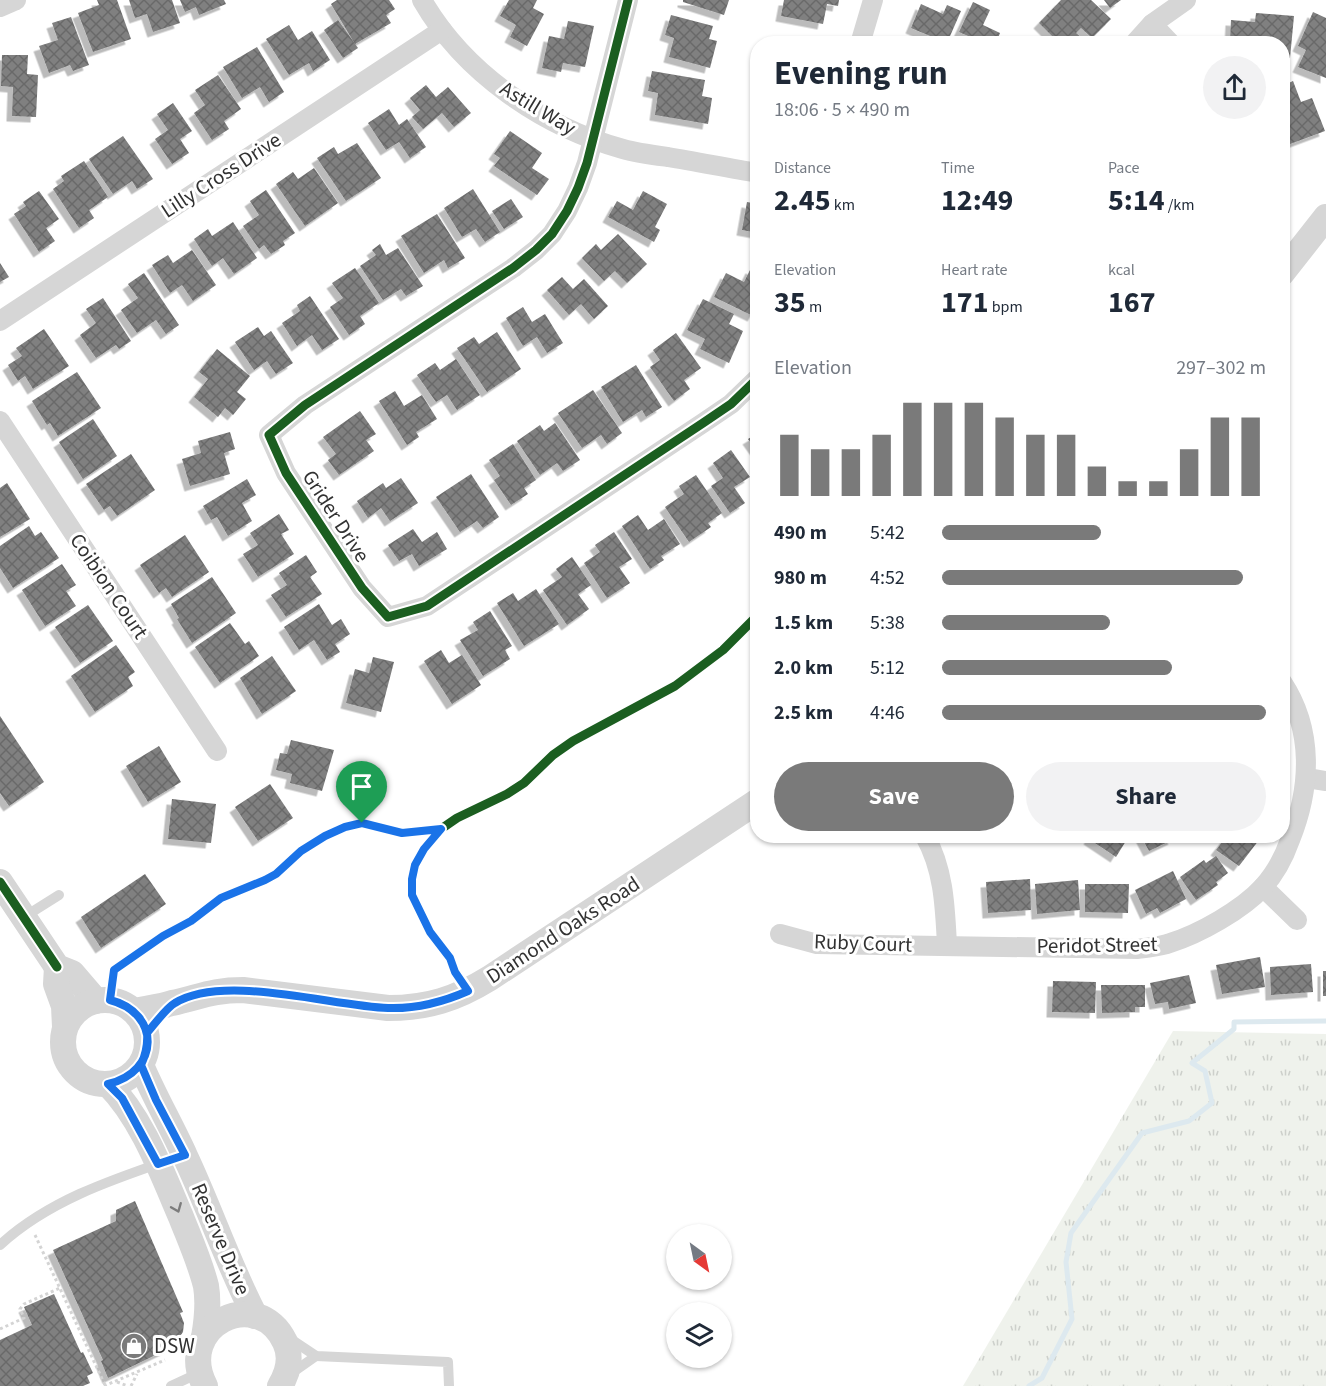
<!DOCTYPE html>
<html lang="en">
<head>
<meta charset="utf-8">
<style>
	:root { --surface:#fff; --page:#f2f2f3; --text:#1f2937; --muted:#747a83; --accent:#7a7a7a }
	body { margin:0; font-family:"Source Sans 3",sans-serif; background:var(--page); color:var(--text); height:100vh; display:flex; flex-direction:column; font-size:22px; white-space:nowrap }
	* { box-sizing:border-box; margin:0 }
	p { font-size:20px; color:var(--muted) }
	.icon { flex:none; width:33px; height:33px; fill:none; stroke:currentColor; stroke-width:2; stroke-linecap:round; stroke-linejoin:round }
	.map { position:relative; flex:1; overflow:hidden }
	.sheet { position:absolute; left:750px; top:36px; width:540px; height:807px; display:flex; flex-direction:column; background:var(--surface); border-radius:24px; box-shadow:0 2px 4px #0004 }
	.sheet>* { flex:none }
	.needle { width:39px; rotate:147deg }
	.fabs { position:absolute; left:666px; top:1224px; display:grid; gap:12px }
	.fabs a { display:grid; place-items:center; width:66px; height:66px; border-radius:50%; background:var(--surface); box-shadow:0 2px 4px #0004; font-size:30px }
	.pin { position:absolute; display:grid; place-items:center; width:51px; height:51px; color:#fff; margin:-62px -26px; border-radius:50% 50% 50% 0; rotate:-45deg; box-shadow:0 0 6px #0007 }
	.pin .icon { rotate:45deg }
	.round { display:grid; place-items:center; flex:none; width:63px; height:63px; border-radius:32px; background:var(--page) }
	.headline { display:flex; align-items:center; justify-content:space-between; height:102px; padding:0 24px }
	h1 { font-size:33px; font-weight:700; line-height:45px }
	.metrics { display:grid; grid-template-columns:repeat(3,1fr); gap:9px; height:102px; padding:6px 24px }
	.metrics div { display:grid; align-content:center }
	.metrics b { font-size:30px; font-weight:700 }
	.metrics small { font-size:16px; font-weight:400 }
	.metrics p { font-size:16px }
	.chart { height:168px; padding:12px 24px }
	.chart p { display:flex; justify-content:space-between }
	.chart svg { width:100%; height:108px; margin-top:6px; stroke:var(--accent); stroke-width:6 }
	.cta { display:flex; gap:12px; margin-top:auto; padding:12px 24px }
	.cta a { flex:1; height:69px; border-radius:36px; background:var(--accent); color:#fff; font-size:24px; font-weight:700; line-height:69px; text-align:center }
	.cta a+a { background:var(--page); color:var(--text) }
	ul { padding:0 24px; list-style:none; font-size:20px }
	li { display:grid; grid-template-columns:96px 72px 1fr; align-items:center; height:45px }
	li i { height:15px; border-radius:8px; background:var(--accent) }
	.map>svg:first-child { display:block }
</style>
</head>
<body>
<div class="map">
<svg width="1326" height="1386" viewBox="0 0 1326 1386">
	<defs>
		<pattern id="grass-tufts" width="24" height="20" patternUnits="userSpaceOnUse" patternTransform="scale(1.5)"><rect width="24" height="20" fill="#eff2ec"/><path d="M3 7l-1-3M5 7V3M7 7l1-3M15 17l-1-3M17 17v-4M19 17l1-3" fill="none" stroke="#cdd0cb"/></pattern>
		<pattern id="building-cross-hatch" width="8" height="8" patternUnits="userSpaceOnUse" patternTransform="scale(1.5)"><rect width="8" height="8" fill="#808080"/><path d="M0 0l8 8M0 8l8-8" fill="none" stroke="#696969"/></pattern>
		<filter id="shadow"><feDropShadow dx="-5.5" dy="5.5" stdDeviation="0" flood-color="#0004"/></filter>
	</defs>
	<rect width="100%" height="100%" fill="#fff"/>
	<!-- grass -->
	<polygon fill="url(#grass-tufts)" points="1173,1031 1326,1034 1326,1386 963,1386"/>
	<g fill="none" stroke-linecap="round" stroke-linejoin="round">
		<!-- stream -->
		<polyline stroke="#dde9ef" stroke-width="5" points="1029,1386 1042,1378 1072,1319 1066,1262 1071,1233 1142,1133 1189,1121 1212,1103 1205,1071 1192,1063 1234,1029 1234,1022 1326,1021"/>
	</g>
	<!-- building -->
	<g fill="url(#building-cross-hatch)" filter="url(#shadow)">
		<polygon points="97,0 117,0 131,39 93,52 78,13 99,5"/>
		<polygon points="129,0 172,0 180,23 153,32 147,14 135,18"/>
		<polygon points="180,0 224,0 226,4 199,15 196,7 185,12"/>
		<polygon points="337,0 389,0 395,9 386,15 391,23 355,44 331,4"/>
		<polygon points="509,0 537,0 533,8 544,14 527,46 510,37 516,25 500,16"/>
		<polygon points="683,0 729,0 724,15 683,2"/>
		<polygon points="784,0 839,0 838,6 827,4 823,24 781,16"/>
		<polygon points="1061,0 1091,0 1111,19 1092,38 1081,28 1076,33 1086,42 1085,44 1060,44 1039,23"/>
		<polygon points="1104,0 1121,0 1110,8"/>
		<polygon points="973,2 990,10 983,25 1000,33 996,44 973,44 975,39 959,32"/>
		<polygon points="921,4 943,14 947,5 961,11 947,43 911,28"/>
		<polygon points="1313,12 1326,18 1326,78 1298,67 1306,50 1298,46"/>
		<polygon points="1256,13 1294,16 1290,58 1282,58 1282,44 1253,44 1253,42 1230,40 1231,20 1255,22"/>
		<polygon points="671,15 713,26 709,39 717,41 710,68 669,57 674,38 665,35"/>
		<polygon points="71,17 89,65 73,71 70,65 49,73 39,46 58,40 52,23"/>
		<polygon points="338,20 358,48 343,58 324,30"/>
		<polygon points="568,21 594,26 585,67 563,63 561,72 542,68 549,36 564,39"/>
		<polygon points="289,25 298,40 312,31 330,60 313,71 309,63 289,75 266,39"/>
		<polygon points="796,39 814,42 814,44 796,44"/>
		<polygon points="257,47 284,92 269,102 260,87 242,98 223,67"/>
		<polygon points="2,55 28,55 27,74 38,75 36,117 12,116 13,87 1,86"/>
		<polygon points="652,71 705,80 702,96 712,98 708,124 655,115 658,93 648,91"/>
		<polygon points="218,75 241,109 224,121 229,129 212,140 194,113 205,105 195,90"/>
		<polygon points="1293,81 1301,102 1312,98 1325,131 1282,147 1282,86"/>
		<polygon points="426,85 436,97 448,87 471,113 454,127 442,113 423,129 412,117 420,110 410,98"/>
		<polygon points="173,103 192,131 180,139 189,153 172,164 155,139 168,130 157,114"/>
		<polygon points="389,109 399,125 407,119 426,147 410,158 399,142 386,150 368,123"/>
		<polygon points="510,131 542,153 532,168 549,179 537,195 494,166 500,158 494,154"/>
		<polygon points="123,136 153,179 137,189 132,181 113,194 89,159"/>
		<polygon points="357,143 381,178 346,201 317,158 334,147 338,154"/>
		<polygon points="84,161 108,197 89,210 94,218 79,228 53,189 64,181 61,176"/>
		<polygon points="314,168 338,203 305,226 276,184 293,172 298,179"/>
		<polygon points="473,189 500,232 485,242 476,229 462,237 444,208"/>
		<polygon points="266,190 295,233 283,241 285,245 271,254 264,245 259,249 243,226 259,215 250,201"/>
		<polygon points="39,191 59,219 46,228 55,241 39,252 14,214 26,206 23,202"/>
		<polygon points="643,191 667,204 655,227 660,230 654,242 608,217 617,201 633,210"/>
		<polygon points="511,199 523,217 504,229 492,211"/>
		<polygon points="747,202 758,204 758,233 742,230"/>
		<polygon points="437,214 465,258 448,268 444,260 424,273 401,236"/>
		<polygon points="233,222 257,258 234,274 223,258 212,266 194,239 208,229 212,236"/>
		<polygon points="618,234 647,264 627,283 615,271 604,281 582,258 596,244 601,250"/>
		<polygon points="380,244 386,255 398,248 423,286 406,296 401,289 383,300 360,266 376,255 372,250"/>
		<polygon points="192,250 216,285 193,301 182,285 170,293 152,265 168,255 173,263"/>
		<polygon points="0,263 9,277 0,282"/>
		<polygon points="355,268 379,303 360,316 365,324 349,335 330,307 343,298 332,283"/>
		<polygon points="751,268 758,271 758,307 753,316 714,297 726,273 744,282"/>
		<polygon points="144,273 179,325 166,334 156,320 137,333 121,310 138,298 128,284"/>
		<polygon points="562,277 573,289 584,279 608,306 594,319 581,304 569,315 547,290"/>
		<polygon points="310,296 339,339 322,350 312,335 297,346 282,323 300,311 297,305"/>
		<polygon points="103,298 131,341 119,349 116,345 96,358 80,335 96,323 86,309"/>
		<polygon points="703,299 734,314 729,324 743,331 729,363 700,349 705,339 687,330"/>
		<polygon points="523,307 532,322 545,314 563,343 547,353 537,337 523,346 506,318"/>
		<polygon points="258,327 264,336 271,331 293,363 276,374 267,361 254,370 235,342"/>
		<polygon points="44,329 69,366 33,389 25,376 18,381 8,365 22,356 16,348"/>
		<polygon points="497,332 521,369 487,392 457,348 474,337 479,344"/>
		<polygon points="676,333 701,368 684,380 690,389 674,401 650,367 660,360 653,350"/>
		<polygon points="217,349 250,376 237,392 246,399 233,415 225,408 218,417 194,397 208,379 199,372"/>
		<polygon points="456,359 480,395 457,410 447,395 436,402 417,375 435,363 440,370"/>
		<polygon points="636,365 662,407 646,417 642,410 623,422 601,387"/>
		<polygon points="77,372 101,408 58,436 50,423 47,425 32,401"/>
		<polygon points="593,390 622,433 607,444 601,435 582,448 558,413"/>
		<polygon points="395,391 404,406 422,395 437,419 416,432 419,437 407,445 379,401"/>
		<polygon points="360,411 376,434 366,440 374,451 339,475 328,460 336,454 323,437"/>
		<polygon points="93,419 117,456 83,479 59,442"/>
		<polygon points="555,423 580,460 563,471 557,463 540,475 517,441 540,425 544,431"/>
		<polygon points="230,432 235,449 224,453 230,474 190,486 182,459 201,453 198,441"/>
		<polygon points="758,433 758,453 748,439"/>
		<polygon points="513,444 536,480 524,488 528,494 511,505 494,480 500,476 489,460"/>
		<polygon points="731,450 750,477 734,487 745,503 730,513 711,486 723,478 713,463"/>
		<polygon points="131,454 155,490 117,516 110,506 104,510 86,484"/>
		<polygon points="471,474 499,517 483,528 477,521 460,532 436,497"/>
		<polygon points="696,475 722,513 708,523 711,527 689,542 665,507 684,494 679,486"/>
		<polygon points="401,478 418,503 390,521 381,508 368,518 357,501 383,483 386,488"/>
		<polygon points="247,479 256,495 242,503 252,521 228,536 217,517 211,520 203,506"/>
		<polygon points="7,483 30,519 0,537 0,488"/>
		<polygon points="279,514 289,530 281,534 294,554 258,577 243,554 258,545 250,533"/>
		<polygon points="638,515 648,530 664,519 680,544 661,556 664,560 650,569 622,526"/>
		<polygon points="29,526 35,536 41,532 59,558 13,588 0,568 0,546"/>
		<polygon points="413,529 422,542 437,532 447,549 419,566 412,554 399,561 388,545"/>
		<polygon points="614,532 632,559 619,567 630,583 607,598 584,563 600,552 595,545"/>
		<polygon points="185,535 209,572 172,597 166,588 159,593 140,565"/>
		<polygon points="306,555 317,572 310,577 322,594 286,617 271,595 287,585 279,573"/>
		<polygon points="572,557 591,585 578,594 589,609 567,625 543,590 562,577 556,569"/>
		<polygon points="62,564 76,585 66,591 76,606 45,626 22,590"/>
		<polygon points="212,577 236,613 192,643 177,619 179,618 171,604"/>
		<polygon points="536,589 559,624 524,646 497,603 513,593 518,601"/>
		<polygon points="319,604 332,625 341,619 350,634 335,644 340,652 327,660 314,640 299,650 284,627"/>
		<polygon points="88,605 113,641 80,663 55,627"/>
		<polygon points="490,611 512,646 505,650 510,659 483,676 460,640 478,630 473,622"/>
		<polygon points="230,623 245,644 249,641 259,656 220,683 195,647"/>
		<polygon points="116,645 135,672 128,677 133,686 95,712 71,676"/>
		<polygon points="441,650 449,663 462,655 481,685 452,704 424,661"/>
		<polygon points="272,656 296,691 262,714 240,678"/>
		<polygon points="373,657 394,662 381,712 346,703 355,669 369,673"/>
		<polygon points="0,716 44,782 9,806 0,793"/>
		<polygon points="291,740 334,750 322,791 290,783 292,774 276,770 280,753 287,754"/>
		<polygon points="159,746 181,782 148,802 126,766"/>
		<polygon points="270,784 293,818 258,841 235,807"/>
		<polygon points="172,799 216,804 211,843 168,839"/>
		<polygon points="1091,836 1129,836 1116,857 1089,839"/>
		<polygon points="1141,836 1172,836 1174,839 1149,851"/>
		<polygon points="1227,836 1262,836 1239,866 1216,850"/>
		<polygon points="1216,856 1228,873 1216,882 1218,885 1196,900 1180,877 1204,860 1206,863"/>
		<polygon points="1173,871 1186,899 1160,913 1157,908 1146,914 1135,890"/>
		<polygon points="145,874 166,904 101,948 81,917"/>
		<polygon points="1030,879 1031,910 988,913 986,882"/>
		<polygon points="1078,880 1080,910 1037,914 1035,884"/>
		<polygon points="1085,884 1129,884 1128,913 1085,912"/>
		<polygon points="1260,957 1265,987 1222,994 1216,965"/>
		<polygon points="1311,964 1313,992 1271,995 1270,967"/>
		<rect x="1323" y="971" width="3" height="25"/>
		<polygon points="1189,975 1196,1003 1169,1009 1168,1002 1155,1004 1150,983"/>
		<polygon points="1053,981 1096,982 1095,1013 1052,1012"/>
		<polygon points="1101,985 1145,985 1145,1007 1135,1007 1135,1012 1102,1013"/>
		<polygon points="135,1201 183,1312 180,1313 184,1323 183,1332 178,1339 168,1343 170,1348 108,1378 101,1361 103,1360 53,1250 116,1221 116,1210"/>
		<polygon points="54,1294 81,1353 83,1352 93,1373 87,1376 90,1383 83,1386 0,1386 0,1340 32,1325 24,1307"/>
	</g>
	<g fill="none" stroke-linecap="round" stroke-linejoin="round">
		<!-- path -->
		<g stroke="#d4d4d4" stroke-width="3" stroke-dasharray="3 3" stroke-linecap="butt">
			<polyline points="112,986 114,970 163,936 191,921 221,898 265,880 276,874 301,851 325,836 345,827 362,823 402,833 441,829"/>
			<polyline points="35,1235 105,1385"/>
			<polyline points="0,1329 24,1318 20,1309 24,1304 60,1288"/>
			<polyline points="117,1382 128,1386"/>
			<polyline points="104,1386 165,1360"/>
			<polyline points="131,1386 137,1374"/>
		</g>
		<!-- service -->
		<g stroke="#d6d6d6" stroke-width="10">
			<polyline points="24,917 59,895"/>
			<path d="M 0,1245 C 51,1198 120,1177 184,1155"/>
			<polyline points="289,1338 316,1356 448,1362 449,1386"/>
			<polyline points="289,1375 316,1356"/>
			<polyline points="171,1386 199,1373"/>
		</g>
		<!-- minor -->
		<g stroke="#d6d6d6" stroke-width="20">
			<path d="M 422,0 C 464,73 543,127 623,149 C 637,153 653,155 668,157 C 698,162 728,168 758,173"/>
			<polyline points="628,0 587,163 578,188 567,211 552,234 536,250 513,268 305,405 269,435 286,473 362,588 388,617 427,606 703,423 731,404 758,378"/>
			<polyline points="0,7 16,0"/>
			<polyline points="1152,24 1171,44"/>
			<polyline points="860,44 873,0"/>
			<polyline points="1134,44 1152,24 1186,0"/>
			<polyline points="0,321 442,30"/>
			<polyline points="0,421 217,751"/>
			<polyline points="1307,778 1326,781"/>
			<path d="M 925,836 C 944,870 945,907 947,945"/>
			<polyline points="1263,887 1297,920"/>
			<path d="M 780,934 L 817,944 L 1138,949 C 1149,947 1160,947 1170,943 C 1199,934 1242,910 1263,887 C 1276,873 1284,857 1290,840 C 1311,788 1314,730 1282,682"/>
		</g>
		<!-- tertiary -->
		<g stroke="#d6d6d6" stroke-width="26">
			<polyline points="1282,273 1326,217"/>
			<polyline points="0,882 57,967 72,973 96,1001"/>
			<polyline points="57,967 56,984 64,1006 65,1027"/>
			<circle cx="105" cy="1042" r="42"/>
			<path d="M 135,1011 C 147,1008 160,1007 172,1003 C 200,997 212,990 243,990 L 388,1008 C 428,1008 456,999 490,978 L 758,801"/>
			<path d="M 141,1065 C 154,1096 171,1125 185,1156 C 210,1209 228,1264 255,1316"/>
			<path d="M 108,1084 C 142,1118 162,1173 181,1217 C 190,1240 200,1262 206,1286 C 209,1304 207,1320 204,1337"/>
			<path d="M 205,1386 C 174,1326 257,1284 285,1342 C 292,1357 288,1373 280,1386"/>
		</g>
		<!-- cycleway casing -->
		<g stroke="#fff" stroke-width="13">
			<g id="cycleway">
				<polyline points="628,0 587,163 578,188 567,211 552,234 536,250 513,268 305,405 269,435 286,473 362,588 388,617 427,606 703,423 731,404 758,378"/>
				<polyline points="0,882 57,967"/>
				<polyline points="468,991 455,972 450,958 430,931 412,895 412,879 415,865 424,849 441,829 457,818 507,794 524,783 553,755 573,741 675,686 723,650 758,615"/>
			</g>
		</g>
		<!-- cycleway -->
		<use href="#cycleway" stroke="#1b5e20" stroke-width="9"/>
	</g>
	<!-- one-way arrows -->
	<defs><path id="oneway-chevron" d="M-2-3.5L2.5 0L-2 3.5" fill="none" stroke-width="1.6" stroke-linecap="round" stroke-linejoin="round" transform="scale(1.5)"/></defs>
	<use stroke="#7c7c7c" href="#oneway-chevron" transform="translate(177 1208) rotate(68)"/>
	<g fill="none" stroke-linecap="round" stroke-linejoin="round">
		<!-- route casing -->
		<g stroke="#fff" stroke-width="12">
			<path id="route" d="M 362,823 L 345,827 L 325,836 L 301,851 L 276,874 L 265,880 L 221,898 L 191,921 L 163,936 L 114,970 L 110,1000 C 161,1013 160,1072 108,1084 L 122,1098 L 158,1164 L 185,1155 L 156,1100 L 141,1065 C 146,1054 148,1045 147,1033 C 154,1025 166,1008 175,1003 C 223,973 332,1006 388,1008 C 416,1009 443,1002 468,991 L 455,972 L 450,958 L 430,932 L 412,895 L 412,879 L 415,865 L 424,849 L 441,829 L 402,833 L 362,823"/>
		</g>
		<!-- route -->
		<use href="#route" stroke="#1a73e8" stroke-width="8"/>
	</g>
	<!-- icons -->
	<defs>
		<g id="shop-disc" transform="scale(1.35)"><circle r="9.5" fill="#7a7a7a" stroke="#fff"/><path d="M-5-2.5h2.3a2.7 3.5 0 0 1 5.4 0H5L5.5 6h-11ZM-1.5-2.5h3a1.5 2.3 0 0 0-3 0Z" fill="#fff"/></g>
	</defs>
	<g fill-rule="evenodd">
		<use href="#shop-disc" x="134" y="1346"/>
	</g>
	<g text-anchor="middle" stroke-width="6" stroke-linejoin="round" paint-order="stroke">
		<!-- street labels -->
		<g font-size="21" fill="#323232" stroke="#fff">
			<text transform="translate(538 108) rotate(31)" y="7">Astill Way</text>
			<text transform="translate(221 175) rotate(-33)" y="7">Lilly Cross Drive</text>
			<text transform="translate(336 516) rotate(57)" y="7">Grider Drive</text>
			<text transform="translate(109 586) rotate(56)" y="7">Coibion Court</text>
			<text transform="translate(563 930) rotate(-33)" y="7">Diamond Oaks Road</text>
			<text transform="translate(863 943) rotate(2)" y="7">Ruby Court</text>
			<text transform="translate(1097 945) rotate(-1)" y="7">Peridot Street</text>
			<text transform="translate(221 1239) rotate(67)" y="7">Reserve Drive</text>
		</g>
		<!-- poi labels -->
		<g font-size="21" fill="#323232" stroke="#fff" text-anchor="start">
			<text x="154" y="1353">DSW</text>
		</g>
	</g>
</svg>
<div class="fabs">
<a><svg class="needle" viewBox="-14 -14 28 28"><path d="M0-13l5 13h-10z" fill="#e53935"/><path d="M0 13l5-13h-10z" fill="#747a83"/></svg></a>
<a><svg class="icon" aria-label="layers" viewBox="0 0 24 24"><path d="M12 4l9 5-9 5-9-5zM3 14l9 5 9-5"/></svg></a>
</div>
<div class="pin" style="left:362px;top:823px;background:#1e9e55"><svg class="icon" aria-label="arrive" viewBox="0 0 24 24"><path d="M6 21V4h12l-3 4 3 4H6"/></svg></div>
<section class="sheet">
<div class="headline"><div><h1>Evening run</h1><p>18:06 · 5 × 490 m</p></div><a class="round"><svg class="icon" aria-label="share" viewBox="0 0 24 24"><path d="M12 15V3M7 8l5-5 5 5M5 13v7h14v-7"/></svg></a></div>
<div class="metrics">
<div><p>Distance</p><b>2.45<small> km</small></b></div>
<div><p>Time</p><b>12:49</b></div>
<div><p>Pace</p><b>5:14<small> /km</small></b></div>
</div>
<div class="metrics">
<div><p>Elevation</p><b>35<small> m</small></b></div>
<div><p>Heart rate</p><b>171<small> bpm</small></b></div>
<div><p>kcal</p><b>167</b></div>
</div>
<div class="chart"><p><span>Elevation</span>297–302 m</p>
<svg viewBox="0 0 160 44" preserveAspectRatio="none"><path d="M5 44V19M15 44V25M25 44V25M35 44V19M45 44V6M55 44V6M65 44V6M75 44V12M85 44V19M95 44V19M105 44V32M115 44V38M125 44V38M135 44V25M145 44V12M155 44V12"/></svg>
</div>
<ul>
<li><b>490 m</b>5:42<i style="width:49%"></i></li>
<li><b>980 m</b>4:52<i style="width:93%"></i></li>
<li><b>1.5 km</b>5:38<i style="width:52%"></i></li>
<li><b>2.0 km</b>5:12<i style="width:71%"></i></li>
<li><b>2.5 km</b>4:46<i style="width:100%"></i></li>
</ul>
<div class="cta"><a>Save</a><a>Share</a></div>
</section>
</div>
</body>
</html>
